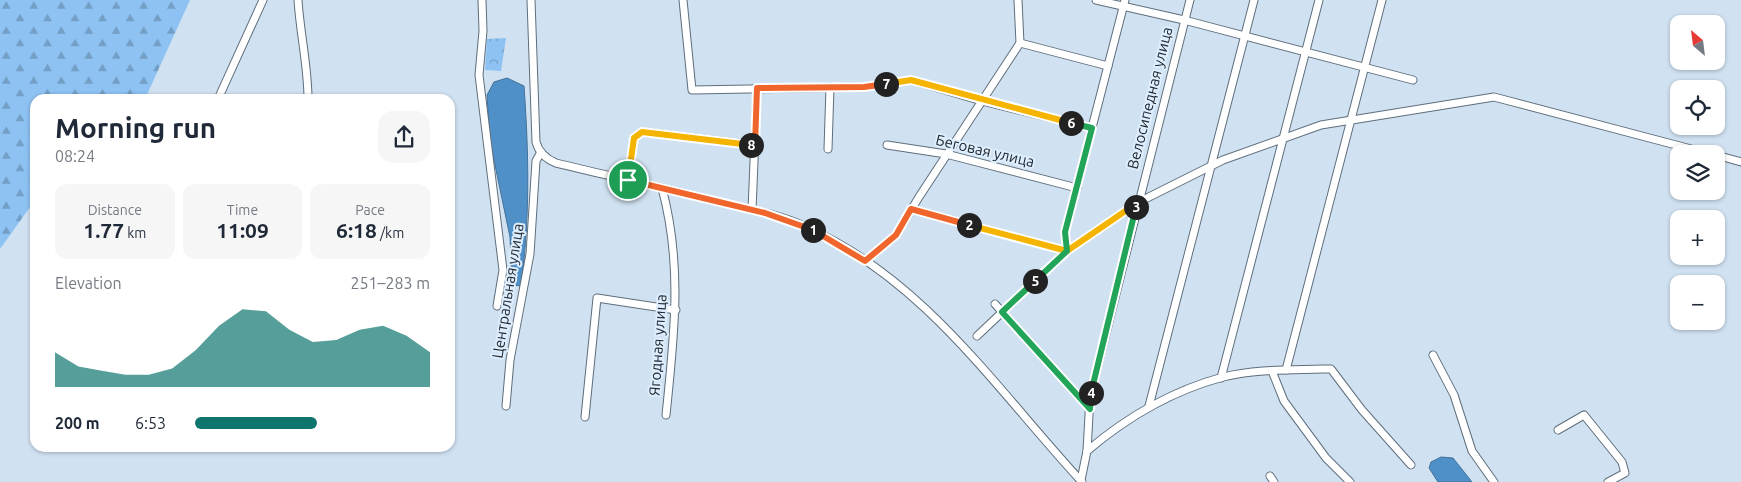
<!DOCTYPE html>
<html lang="en">
<head>
<meta charset="utf-8">
<style>
	:root { --surface:#fff; --page:#f6f6f7; --text:#1f2937; --muted:#747a83; --accent:#0f766e }
	body { margin:0; font-family:Ubuntu,sans-serif; background:var(--page); color:var(--text); height:100vh; display:flex; flex-direction:column; font-size:19px; white-space:nowrap }
	* { box-sizing:border-box; margin:0 }
	p { font-size:16px; color:var(--muted) }
	.icon { flex:none; width:28px; height:28px; fill:none; stroke:currentColor; stroke-width:2; stroke-linecap:round; stroke-linejoin:round }
	.map { position:relative; flex:1; overflow:hidden }
	.panel { position:absolute; left:30px; top:94px; width:425px; height:358px; display:flex; flex-direction:column; background:var(--surface); border-radius:15px; box-shadow:0 1px 4px #0004 }
	.panel>* { flex:none }
	.needle { width:32px; rotate:332deg }
	.buttons { position:absolute; left:1670px; top:15px; display:grid; gap:10px }
	.buttons a { display:grid; place-items:center; width:55px; height:55px; border-radius:10px; background:var(--surface); box-shadow:0 1px 4px #0004; font-size:25px }
	.pin { position:absolute; display:grid; place-items:center; width:42px; height:42px; color:#fff; margin:-21px; border:2px solid #fff; border-radius:50%; box-shadow:0 1px 5px #0007 }
	.km { position:absolute; width:25px; height:25px; margin:-12px; border-radius:50%; background:#222; color:#fff; font-size:14px; line-height:25px; text-align:center }
	.round { display:grid; place-items:center; flex:none; width:52px; height:52px; border-radius:15px; background:var(--page) }
	.headline { display:flex; align-items:center; justify-content:space-between; height:85px; padding:0 25px }
	h1 { font-size:28px; font-weight:700; line-height:38px }
	.figures { display:grid; grid-template-columns:repeat(3,1fr); gap:8px; height:85px; padding:5px 25px }
	.figures div { display:grid; align-content:center; border-radius:12px; background:var(--page); text-align:center }
	.figures b { font-size:21px; font-weight:700 }
	.figures small { font-size:14px; font-weight:400 }
	.figures p { font-size:14px }
	.chart { height:140px; padding:10px 25px }
	.chart p { display:flex; justify-content:space-between }
	.chart svg { width:100%; height:90px; margin-top:5px; fill:var(--accent); opacity:.7 }
	ul { padding:0 25px; list-style:none; font-size:16px }
	li { display:grid; grid-template-columns:80px 60px 1fr; align-items:center; height:38px }
	li i { height:12px; border-radius:6px; background:var(--accent) }
	.map>svg:first-child { display:block }
</style>
</head>
<body>
<div class="map">
<svg width="1741" height="482" viewBox="0 0 1741 482">
	<defs>
		<pattern id="forest-firs" width="22" height="20" patternUnits="userSpaceOnUse" patternTransform="scale(1.25)"><rect width="22" height="20" fill="#8dc2f3"/><path d="M5 1l3.5 6h-7zM16 11l3.5 6h-7z" fill="#739ec5"/></pattern>
		<pattern id="park-crowns" width="20" height="18" patternUnits="userSpaceOnUse" patternTransform="scale(1.25)"><rect width="20" height="18" fill="#8dc2f3"/><path d="M2 6a3 3 0 1 1 6 0M12 15a3 3 0 1 1 6 0" fill="none" stroke="#739ec5"/></pattern>
	</defs>
	<rect width="100%" height="100%" fill="#d0e1f1"/>
	<!-- forest -->
	<polygon fill="url(#forest-firs)" points="0,0 190,0 145,99 35,99 35,200 0,249"/>
	<!-- park -->
	<polygon fill="url(#park-crowns)" points="506,38 501,71 485,70 487,39"/>
	<!-- water -->
	<g fill="#5090c8" stroke="#42719a">
		<path d="M 507,78 L 524,86 C 529,156 530,217 521,286 L 512,285 L 510,237 L 490,141 L 487,95 L 494,82 Z"/>
		<polygon points="1441,457 1453,458 1472,482 1438,482 1429,468 1431,462"/>
	</g>
	<g fill="none" stroke-linecap="round" stroke-linejoin="round">
		<!-- minor casing -->
		<g stroke="#5f6e7c" stroke-width="9">
			<g id="minor">
				<path d="M 298,0 C 300,33 308,66 308,99"/>
				<polyline points="482,0 483,31 479,75 503,270 497,306"/>
				<path d="M 531,0 L 536,142 C 539,153 546,159 556,163 C 610,176 665,188 719,202 C 748,209 778,214 806,227 C 924,279 997,390 1082,482"/>
				<polyline points="683,0 692,90 864,87 911,80 982,101 1092,128"/>
				<polyline points="1096,0 1184,20 1413,80"/>
				<polyline points="1020,43 1108,66"/>
				<polyline points="218,99 263,0"/>
				<polyline points="887,145 946,154 1077,188"/>
				<polyline points="828,149 830,87"/>
				<polyline points="1716,155 1741,162"/>
				<polyline points="628,180 634,138 642,132 755,145"/>
				<path d="M 662,188 C 683,266 674,337 666,415"/>
				<polyline points="911,209 1067,251 1065,232 1125,0"/>
				<polyline points="752,210 757,88"/>
				<polyline points="865,261 896,235 919,197 1020,43 1018,0"/>
				<polyline points="995,304 1090,409"/>
				<polyline points="977,336 1067,251 1137,203 1223,160 1321,125 1494,97 1710,154"/>
				<polyline points="1433,355 1454,395 1472,451 1494,482"/>
				<polyline points="1286,370 1382,0"/>
				<polyline points="1272,371 1284,401 1326,458 1350,482"/>
				<polyline points="1221,378 1319,0"/>
				<polyline points="506,406 510,360 530,254 536,161 541,152"/>
				<polyline points="1149,406 1254,0"/>
				<polyline points="585,417 597,298 676,310"/>
				<polyline points="1558,430 1584,415 1622,462 1625,473 1608,482"/>
				<path d="M 1087,451 C 1127,417 1171,391 1223,377 C 1255,369 1290,370 1322,369 L 1331,369 L 1362,410 L 1411,465"/>
				<polyline points="1270,476 1274,482"/>
				<polyline points="1081,480 1087,451 1090,397 1190,0"/>
			</g>
		</g>
		<!-- minor -->
		<use href="#minor" stroke="#fff" stroke-width="7"/>
	</g>
	<g fill="none" stroke-linecap="round" stroke-linejoin="round">
		<!-- split-1 casing -->
		<g stroke="#fff" stroke-width="10">
			<polyline id="split-1" points="628,180 765,213 813,230"/>
		</g>
		<!-- split-2 casing -->
		<g stroke="#fff" stroke-width="10">
			<polyline id="split-2" points="813,230 865,261 896,235 911,209 969,225"/>
		</g>
		<!-- split-3 casing -->
		<g stroke="#fff" stroke-width="10">
			<polyline id="split-3" points="969,225 1067,251 1137,203 1136,207"/>
		</g>
		<!-- split-4 casing -->
		<g stroke="#fff" stroke-width="10">
			<polyline id="split-4" points="1091,393 1136,207"/>
		</g>
		<!-- split-5 casing -->
		<g stroke="#fff" stroke-width="10">
			<polyline id="split-5" points="1035,281 1002,312 1090,409 1091,393"/>
		</g>
		<!-- split-6 casing -->
		<g stroke="#fff" stroke-width="10">
			<polyline id="split-6" points="1035,281 1067,251 1065,232 1092,128 1071,123"/>
		</g>
		<!-- split-7 casing -->
		<g stroke="#fff" stroke-width="10">
			<polyline id="split-7" points="886,84 911,80 1071,123"/>
		</g>
		<!-- split-8 casing -->
		<g stroke="#fff" stroke-width="10">
			<polyline id="split-8" points="751,145 755,145 757,88 864,87 886,84"/>
		</g>
		<!-- split-9 casing -->
		<g stroke="#fff" stroke-width="10">
			<polyline id="split-9" points="628,180 634,138 642,132 751,145"/>
		</g>
		<!-- split-1 -->
		<use href="#split-1" stroke="#f0652b" stroke-width="6"/>
		<!-- split-2 -->
		<use href="#split-2" stroke="#f0652b" stroke-width="6"/>
		<!-- split-3 -->
		<use href="#split-3" stroke="#f5b400" stroke-width="6"/>
		<!-- split-4 -->
		<use href="#split-4" stroke="#22a559" stroke-width="6"/>
		<!-- split-5 -->
		<use href="#split-5" stroke="#22a559" stroke-width="6"/>
		<!-- split-6 -->
		<use href="#split-6" stroke="#22a559" stroke-width="6"/>
		<!-- split-7 -->
		<use href="#split-7" stroke="#f5b400" stroke-width="6"/>
		<!-- split-8 -->
		<use href="#split-8" stroke="#f0652b" stroke-width="6"/>
		<!-- split-9 -->
		<use href="#split-9" stroke="#f5b400" stroke-width="6"/>
	</g>
	<g text-anchor="middle" stroke-width="4" stroke-linejoin="round" paint-order="stroke">
		<!-- street labels -->
		<g font-size="15" fill="#23292f" stroke="#def">
			<text transform="translate(1150 98) rotate(-76)" y="5">Велосипедная улица</text>
			<text transform="translate(985 151) rotate(13)" y="5">Беговая улица</text>
			<text transform="translate(508 291) rotate(-81)" y="5">Центральная улица</text>
			<text transform="translate(658 345) rotate(-86)" y="5">Ягодная улица</text>
		</g>
	</g>
</svg>
<div class="buttons">
<a><svg class="needle" viewBox="-14 -14 28 28"><path d="M0-13l5 13h-10z" fill="#e53935"/><path d="M0 13l5-13h-10z" fill="#747a83"/></svg></a>
<a><svg class="icon" aria-label="locate" viewBox="0 0 24 24"><circle cx="12" cy="12" r="6"/><path d="M12 2v4M12 18v4M2 12h4M18 12h4"/></svg></a>
<a><svg class="icon" aria-label="layers" viewBox="0 0 24 24"><path d="M12 4l9 5-9 5-9-5zM3 14l9 5 9-5"/></svg></a>
<a>+</a>
<a>−</a>
</div>
<div class="pin" style="left:628px;top:180px;background:#1e9e55"><svg class="icon" aria-label="arrive" viewBox="0 0 24 24"><path d="M6 21V4h12l-3 4 3 4H6"/></svg></div>
<b class="km" style="left:813px;top:230px">1</b>
<b class="km" style="left:969px;top:225px">2</b>
<b class="km" style="left:1136px;top:207px">3</b>
<b class="km" style="left:1091px;top:393px">4</b>
<b class="km" style="left:1035px;top:281px">5</b>
<b class="km" style="left:1071px;top:123px">6</b>
<b class="km" style="left:886px;top:84px">7</b>
<b class="km" style="left:751px;top:145px">8</b>
<section class="panel">
<div class="headline"><div><h1>Morning run</h1><p>08:24</p></div><a class="round"><svg class="icon" aria-label="share" viewBox="0 0 24 24"><path d="M12 15V3M7 8l5-5 5 5M5 13v7h14v-7"/></svg></a></div>
<div class="figures">
<div><p>Distance</p><b>1.77<small> km</small></b></div>
<div><p>Time</p><b>11:09</b></div>
<div><p>Pace</p><b>6:18<small> /km</small></b></div>
</div>
<div class="chart"><p><span>Elevation</span>251–283 m</p>
<svg viewBox="0 0 160 44" preserveAspectRatio="none"><path d="M0 44V27L10 34L20 36L30 38L40 38L50 35L60 26L70 14L80 6L90 7L100 16L110 22L120 21L130 16L140 14L150 19L160 27V44z"/></svg>
</div>
<ul>
<li><b>200 m</b>6:53<i style="width:52%"></i></li>
</ul>
</section>
</div>
</body>
</html>
